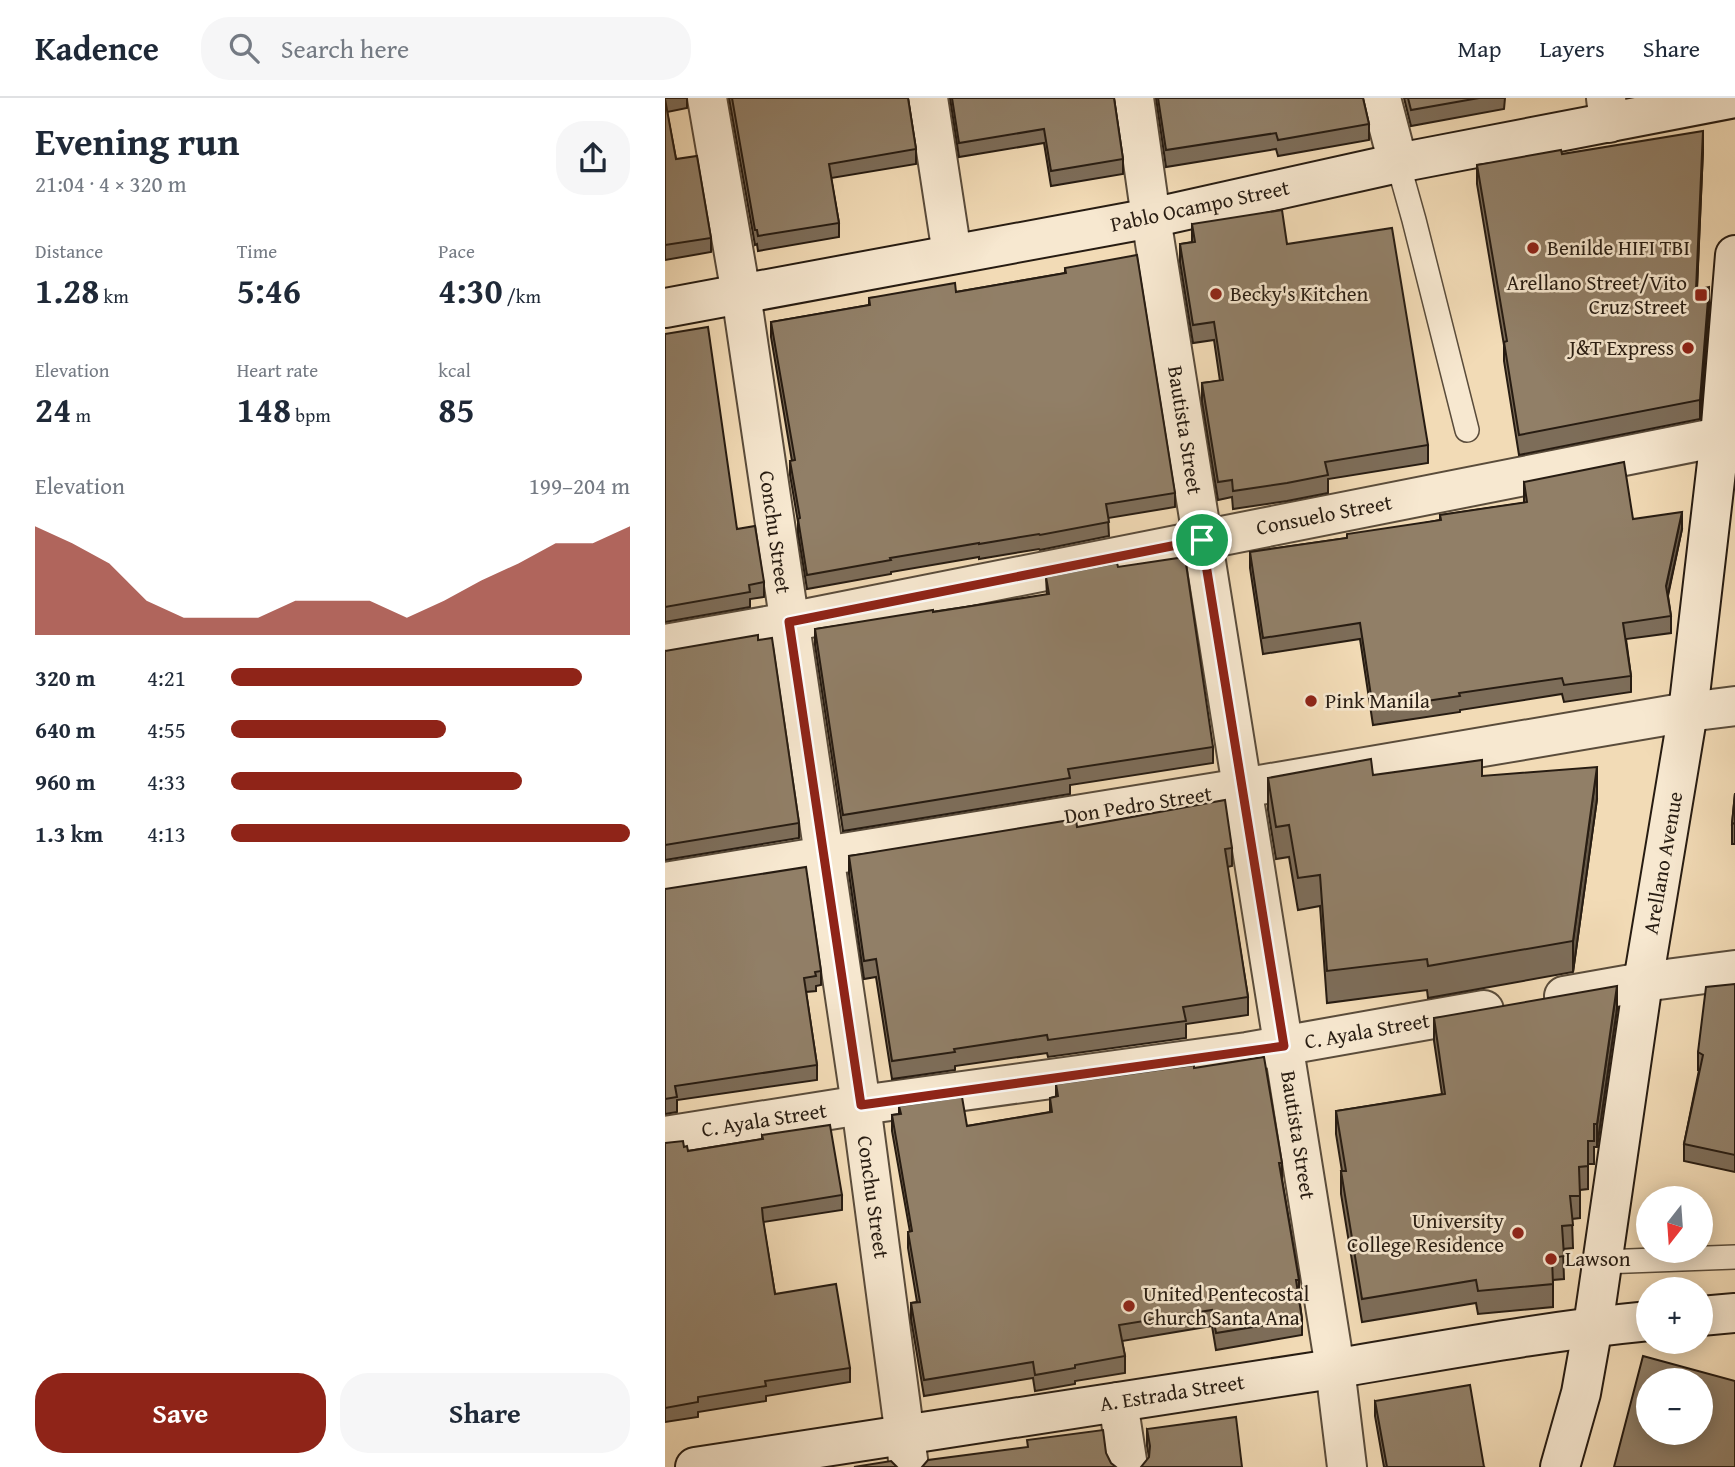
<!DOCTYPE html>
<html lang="en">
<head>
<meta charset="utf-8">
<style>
	:root { --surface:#fff; --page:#f6f6f7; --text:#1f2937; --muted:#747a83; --line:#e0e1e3; --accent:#8f2418 }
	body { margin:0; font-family:"Gentium Book Plus",serif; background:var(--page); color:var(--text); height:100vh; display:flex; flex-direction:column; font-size:26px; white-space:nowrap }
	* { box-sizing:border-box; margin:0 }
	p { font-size:23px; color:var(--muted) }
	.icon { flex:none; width:38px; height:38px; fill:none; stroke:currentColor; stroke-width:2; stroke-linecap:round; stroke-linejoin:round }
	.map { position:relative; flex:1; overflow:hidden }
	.drawer { display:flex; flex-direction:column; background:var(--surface); width:665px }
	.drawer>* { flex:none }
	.needle { width:46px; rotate:197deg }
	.buttons { position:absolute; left:971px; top:1088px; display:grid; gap:14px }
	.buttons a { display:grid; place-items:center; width:77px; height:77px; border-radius:50%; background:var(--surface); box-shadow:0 4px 18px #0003; font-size:35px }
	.pin { position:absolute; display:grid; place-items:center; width:60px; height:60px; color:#fff; margin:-30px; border:4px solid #fff; border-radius:50%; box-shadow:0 2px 7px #0007 }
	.round { display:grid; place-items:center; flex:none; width:74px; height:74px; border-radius:28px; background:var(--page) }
	.head { display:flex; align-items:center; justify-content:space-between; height:119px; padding:0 35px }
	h1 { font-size:38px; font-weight:700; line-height:52px }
	.stats { display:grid; grid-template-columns:repeat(3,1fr); gap:10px; height:119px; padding:7px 35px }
	.stats div { display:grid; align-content:center }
	.stats b { font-size:35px; font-weight:700 }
	.stats small { font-size:19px; font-weight:400 }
	.stats p { font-size:19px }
	.chart { height:196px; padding:14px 35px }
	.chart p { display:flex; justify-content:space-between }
	.chart svg { width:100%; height:126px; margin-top:7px; fill:var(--accent); opacity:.7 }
	.action { display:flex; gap:14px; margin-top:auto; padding:14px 35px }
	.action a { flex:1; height:80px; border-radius:28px; background:var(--accent); color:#fff; font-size:28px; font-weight:700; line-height:80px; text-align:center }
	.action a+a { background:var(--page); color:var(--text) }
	ul { padding:0 35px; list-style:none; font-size:23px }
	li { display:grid; grid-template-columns:112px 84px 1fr; align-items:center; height:52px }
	li i { height:18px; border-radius:9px; background:var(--accent) }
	header { display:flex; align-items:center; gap:42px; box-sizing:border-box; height:98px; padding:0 35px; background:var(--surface); border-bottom:2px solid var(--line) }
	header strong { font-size:33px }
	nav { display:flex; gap:38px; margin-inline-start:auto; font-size:24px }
	.search { width:490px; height:63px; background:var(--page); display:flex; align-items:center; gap:18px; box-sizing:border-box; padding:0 24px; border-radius:28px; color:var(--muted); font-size:26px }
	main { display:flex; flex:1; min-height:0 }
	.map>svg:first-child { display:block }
</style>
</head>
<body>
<header>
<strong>Kadence</strong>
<div class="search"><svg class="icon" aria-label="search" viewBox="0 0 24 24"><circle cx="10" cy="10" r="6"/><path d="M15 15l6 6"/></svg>Search here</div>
<nav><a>Map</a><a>Layers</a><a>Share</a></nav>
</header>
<main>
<section class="drawer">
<div class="head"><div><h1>Evening run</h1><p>21:04 · 4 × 320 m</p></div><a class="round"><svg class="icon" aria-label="share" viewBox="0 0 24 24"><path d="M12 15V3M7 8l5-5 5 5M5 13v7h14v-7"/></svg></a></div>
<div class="stats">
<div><p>Distance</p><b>1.28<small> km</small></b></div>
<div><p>Time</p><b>5:46</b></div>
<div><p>Pace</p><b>4:30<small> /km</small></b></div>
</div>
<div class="stats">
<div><p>Elevation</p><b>24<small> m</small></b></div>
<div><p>Heart rate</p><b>148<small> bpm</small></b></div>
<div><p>kcal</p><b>85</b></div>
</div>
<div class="chart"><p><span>Elevation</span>199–204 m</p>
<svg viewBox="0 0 160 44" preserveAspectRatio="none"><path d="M0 44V6L10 12L20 19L30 32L40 38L50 38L60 38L70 32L80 32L90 32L100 38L110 32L120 25L130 19L140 12L150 12L160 6V44z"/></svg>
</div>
<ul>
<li><b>320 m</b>4:21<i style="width:88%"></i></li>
<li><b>640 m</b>4:55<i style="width:54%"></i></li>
<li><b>960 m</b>4:33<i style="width:73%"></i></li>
<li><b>1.3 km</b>4:13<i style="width:100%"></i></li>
</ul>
<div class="action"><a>Save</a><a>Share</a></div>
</section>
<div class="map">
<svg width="1070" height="1369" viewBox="0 0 1070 1369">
	<rect width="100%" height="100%" fill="#f2dbb6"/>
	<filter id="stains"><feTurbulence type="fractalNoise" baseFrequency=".00286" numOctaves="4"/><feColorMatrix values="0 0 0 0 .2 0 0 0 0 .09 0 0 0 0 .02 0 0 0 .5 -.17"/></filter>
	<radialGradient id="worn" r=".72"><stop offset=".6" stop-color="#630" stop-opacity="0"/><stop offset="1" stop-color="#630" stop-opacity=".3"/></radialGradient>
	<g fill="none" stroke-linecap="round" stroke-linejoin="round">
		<!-- lane casing -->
		<g stroke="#5a4c3b" stroke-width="26">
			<g id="lane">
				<polyline points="733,65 749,122 802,332"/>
				<polyline points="937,1164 1070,1159"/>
			</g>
		</g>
		<!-- street casing -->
		<g stroke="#5a4c3b" stroke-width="42">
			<g id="street">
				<polyline points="42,0 76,196 196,1007 244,1369"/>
				<polyline points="263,0 287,156"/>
				<polyline points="469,0 486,120 670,1270 682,1369"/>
				<polyline points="716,0 733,65"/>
				<polyline points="941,0 944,25"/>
				<polyline points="0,546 124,524 1070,336"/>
				<polyline points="0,784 577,690 1023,614 1070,608"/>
				<polyline points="899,898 978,884 1070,872"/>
				<polyline points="0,1038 196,1007 582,954 819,912"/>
				<polyline points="453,1304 463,1369"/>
			</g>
		</g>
		<!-- secondary casing -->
		<g stroke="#271c12" stroke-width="42">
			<g id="secondary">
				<polyline points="0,210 486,120 733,65 1070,0"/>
				<polyline points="1036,1218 1070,1215"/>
				<path d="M 30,1369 C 236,1337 442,1306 648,1274 C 760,1256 871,1234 984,1223"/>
				<polyline points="895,1369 916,1295 928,1228 978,884 1023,614 1055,339 1070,157"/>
			</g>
		</g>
		<!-- lane -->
		<use href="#lane" stroke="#f7e8d0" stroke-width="23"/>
		<!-- street -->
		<use href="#street" stroke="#f7e8d0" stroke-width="38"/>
		<!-- secondary -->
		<use href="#secondary" stroke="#f7e8d0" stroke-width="38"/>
	</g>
	<!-- wall -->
	<g fill="#7d6d59" stroke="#271c12" stroke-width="2">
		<polygon points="0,0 22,0 22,10 2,14 11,61 46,140 46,154 0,162"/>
		<polygon points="64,0 243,0 251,51 251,66 166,80 174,125 174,139 93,153 92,146 90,147"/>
		<polygon points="285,0 449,0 458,61 458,76 386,88 379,45 294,59"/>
		<polygon points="491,0 698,0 704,26 704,42 613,58 611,51 501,69"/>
		<polygon points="739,0 840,0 839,11 746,28"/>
		<polygon points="1038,52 1032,192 1044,209 1035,321 854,357 839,263 839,247 812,86 812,67 897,56"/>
		<polygon points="527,126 622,146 763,347 763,365 663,381 663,395 622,403 568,411 567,399 553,402 537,303 537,285 555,283 549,242 528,245 515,164 515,146 527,144"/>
		<polygon points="400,170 510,395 510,409 443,420 444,438 375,452 374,451 314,461 314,459 226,474 226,476 142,491 133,435 133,424 125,377 125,363 127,363 106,239 106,224 204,207 204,200 291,194 400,175"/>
		<polygon points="0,236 72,431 99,484 99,499 85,501 85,509 0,524"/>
		<polygon points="859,384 968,421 1017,431 1003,498 1006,518 1006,535 961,541 966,578 966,594 899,604 897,596 795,612 795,614 708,627 695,541 598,556 585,470 585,454 682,440 775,422 775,417 859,405"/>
		<polygon points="453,469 548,649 548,665 405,687 405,696 178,733 150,547 150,531 382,497 381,479"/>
		<polygon points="0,553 134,725 134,740 0,762"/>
		<polygon points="708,677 817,678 932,701 908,874 763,900 762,892 662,905 655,808 633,812 624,759 611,761 603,712 603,680"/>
		<polygon points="1070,695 1070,746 1067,746 1067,726"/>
		<polygon points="412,729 567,750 567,768 562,769 583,899 583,917 521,926 521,940 383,959 382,955 290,968 290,972 227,981 211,879 199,881 184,776 184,758"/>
		<polygon points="0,791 156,873 156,887 151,888 151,893 141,894 152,967 152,982 12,1002 12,1014 0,1016"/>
		<polygon points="1070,886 1070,1074 1019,1063 1019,1046 1034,972 1033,972 1033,954"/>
		<polygon points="952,911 932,1049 929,1049 929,1066 923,1066 923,1091 915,1092 915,1120 907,1121 908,1150 898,1151 899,1181 888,1182 888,1209 813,1216 811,1205 697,1224 676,1096 676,1073 677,1073 671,1036 671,1013 777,996 769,943 769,920"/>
		<polygon points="529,970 617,1065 617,1081 634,1182 634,1198 637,1221 637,1237 551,1252 547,1228 457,1243 460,1258 460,1275 410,1283 410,1286 370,1293 368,1280 259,1298 246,1221 246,1205 252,1204 243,1150 243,1134 245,1134 227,1033 227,1017 234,1016 234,1008 302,1028 385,1014 385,1000 391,999 391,986"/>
		<polygon points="97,1037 177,1097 177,1112 98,1124 110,1196 185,1270 185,1284 101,1298 101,1303 33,1314 33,1319 0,1324 0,1045 19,1049 23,1053 97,1041"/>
		<polygon points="710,1303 819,1369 719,1369 710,1318"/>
		<polygon points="482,1331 577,1369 484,1359 482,1348"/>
	</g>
	<!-- shaded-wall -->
	<g fill="#665948" stroke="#271c12" stroke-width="2">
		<polygon points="1038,33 1038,52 1031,211 1031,192"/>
		<polygon points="1044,189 1044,209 1035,321 1035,302"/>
		<polygon points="1017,414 1017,431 1001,505 1001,488"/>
		<polygon points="932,669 932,701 908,874 908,843"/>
		<polygon points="952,888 952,911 932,1049 932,1026"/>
	</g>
	<!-- building -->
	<g fill="#917f67" stroke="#271c12" stroke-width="2" fill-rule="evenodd">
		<polygon points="67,0 243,0 251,51 164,66 174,125 93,138 92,132 90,132"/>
		<polygon points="287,0 449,0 458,61 386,73 379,31 294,45"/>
		<polygon points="493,0 698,0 704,26 613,42 611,35 501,52"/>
		<polygon points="743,0 814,0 746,12"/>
		<polygon points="0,1 11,61 32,58 46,140 0,147"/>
		<polygon points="1038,33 1031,192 1044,189 1035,302 854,337 839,244 842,243 812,67 896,52 897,56"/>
		<polygon points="617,112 622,146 727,130 763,347 660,364 663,377 622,385 568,393 567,382 553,384 537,285 558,282 549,224 528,227 515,146 530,144 527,126"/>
		<polygon points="472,157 510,395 441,406 444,424 375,437 374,436 314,446 314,445 225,460 226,462 142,477 133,421 135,420 125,363 130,362 106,224 205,207 204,200 290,185 291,194 401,175 400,170"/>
		<polygon points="43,229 72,431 90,428 99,484 84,487 85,494 0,509 0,236"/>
		<polygon points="959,364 968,421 1017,414 1001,488 1006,518 958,525 966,578 899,587 897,580 794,595 795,598 708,611 695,525 598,540 585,454 682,440 682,436 776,422 775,417 862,404 859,384"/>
		<polygon points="520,459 548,649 403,671 405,680 178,717 150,531 268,512 268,514 384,496 381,479 452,465 453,469"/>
		<polygon points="93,537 93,542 107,540 134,725 0,747 0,553"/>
		<polygon points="706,661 708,677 817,662 817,678 932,669 908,843 763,868 762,861 662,873 655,777 633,780 624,727 611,729 603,680"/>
		<polygon points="1070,695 1070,725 1067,726"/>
		<polygon points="560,702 567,750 560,751 583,899 518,909 521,923 383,942 382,937 289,951 290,954 227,963 211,861 199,863 184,758 411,721 412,729"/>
		<polygon points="141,769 156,873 150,874 151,878 139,880 152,967 10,988 12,999 0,1001 0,791"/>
		<polygon points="1070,886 1070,1057 1019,1046 1038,957 1033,954 1041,889"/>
		<polygon points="952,888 932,1026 929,1026 929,1043 923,1043 923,1068 914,1069 915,1098 905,1098 908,1127 897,1128 899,1158 887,1160 888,1186 813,1193 811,1182 697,1201 676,1073 681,1073 671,1013 780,996 769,920"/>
		<polygon points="599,959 617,1065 614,1065 634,1182 631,1182 637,1221 551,1235 547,1212 454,1227 460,1258 410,1267 410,1270 370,1277 368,1264 259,1282 246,1205 255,1204 243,1134 247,1133 227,1017 236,1016 234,1008 297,999 302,1028 387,1014 385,1000 393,998 391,986 529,967 529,970"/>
		<polygon points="165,1027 177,1097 97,1110 98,1121 110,1196 171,1186 185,1270 100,1283 101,1288 33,1299 33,1304 0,1310 0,1045 18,1043 19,1049 22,1048 23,1053 98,1041 97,1037"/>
		<path d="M 978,1258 L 1070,1283 L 1070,1369 L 949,1369 ZM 984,1283 L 1036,1283 L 1036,1335 L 984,1335 Z"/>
		<polygon points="805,1287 819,1369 722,1369 710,1303"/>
		<polygon points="571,1319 577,1369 476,1369 484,1359 485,1348 482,1331"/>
		<polygon points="438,1332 441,1355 446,1365 451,1369 257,1369 263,1362 363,1349 362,1342"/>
		<polygon points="226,1363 232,1369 189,1369"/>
	</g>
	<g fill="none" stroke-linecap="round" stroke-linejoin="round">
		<!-- route casing -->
		<g stroke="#fff" stroke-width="14">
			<polygon id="route" points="537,442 619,948 196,1007 124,524"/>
		</g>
		<!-- route -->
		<use href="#route" stroke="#8f2418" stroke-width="9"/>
	</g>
	<!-- markers -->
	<g fill="#8f2418" stroke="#f7e8d0" stroke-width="2.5">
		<circle cx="868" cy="150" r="7"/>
		<circle cx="551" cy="196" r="7"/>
		<rect x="1029" y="190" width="14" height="14" rx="3.5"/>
		<circle cx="1023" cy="250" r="7"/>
		<circle cx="646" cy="603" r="7"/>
		<circle cx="853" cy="1135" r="7"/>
		<circle cx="886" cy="1161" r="7"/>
		<circle cx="464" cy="1208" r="7"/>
	</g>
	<g text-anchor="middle" stroke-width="5" stroke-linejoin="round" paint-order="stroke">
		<!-- street labels -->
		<g font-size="21" fill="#271c12" stroke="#f7e8d0">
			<text transform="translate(535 108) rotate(-12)" y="7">Pablo Ocampo Street</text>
			<text transform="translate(520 332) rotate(81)" y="7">Bautista Street</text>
			<text transform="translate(659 417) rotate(-11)" y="7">Consuelo Street</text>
			<text transform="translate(110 434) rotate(82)" y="7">Conchu Street</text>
			<text transform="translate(473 707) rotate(-9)" y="7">Don Pedro Street</text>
			<text transform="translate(998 765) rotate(-80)" y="7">Arellano Avenue</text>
			<text transform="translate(702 933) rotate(-10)" y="7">C. Ayala Street</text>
			<text transform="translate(99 1022) rotate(-9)" y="7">C. Ayala Street</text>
			<text transform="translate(633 1037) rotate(81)" y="7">Bautista Street</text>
			<text transform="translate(208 1099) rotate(82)" y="7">Conchu Street</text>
			<text transform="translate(507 1295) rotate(-9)" y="7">A. Estrada Street</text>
		</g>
		<!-- poi labels -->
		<g font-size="21" fill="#271c12" stroke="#f7e8d0" text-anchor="start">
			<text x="882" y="157">Benilde HIFI TBI</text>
			<text x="1022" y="192" text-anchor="end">Arellano Street/Vito<tspan x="1022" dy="24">Cruz Street</tspan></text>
			<text x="565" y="203">Becky's Kitchen</text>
			<text x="1009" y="257" text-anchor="end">J&amp;T Express</text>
			<text x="660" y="610">Pink Manila</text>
			<text x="839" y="1130" text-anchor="end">University<tspan x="839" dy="24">College Residence</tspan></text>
			<text x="900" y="1168">Lawson</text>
			<text x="478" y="1203">United Pentecostal<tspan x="478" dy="24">Church Santa Ana</tspan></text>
		</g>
	</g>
	<rect width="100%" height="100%" filter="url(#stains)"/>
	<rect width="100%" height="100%" fill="url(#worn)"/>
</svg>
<div class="buttons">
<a><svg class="needle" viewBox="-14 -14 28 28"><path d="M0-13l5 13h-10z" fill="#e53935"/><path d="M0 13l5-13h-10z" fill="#747a83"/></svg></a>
<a>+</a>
<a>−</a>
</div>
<div class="pin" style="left:537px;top:442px;background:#1e9e55"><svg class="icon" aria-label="arrive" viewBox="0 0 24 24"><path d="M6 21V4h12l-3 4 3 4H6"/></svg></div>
</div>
</main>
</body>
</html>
